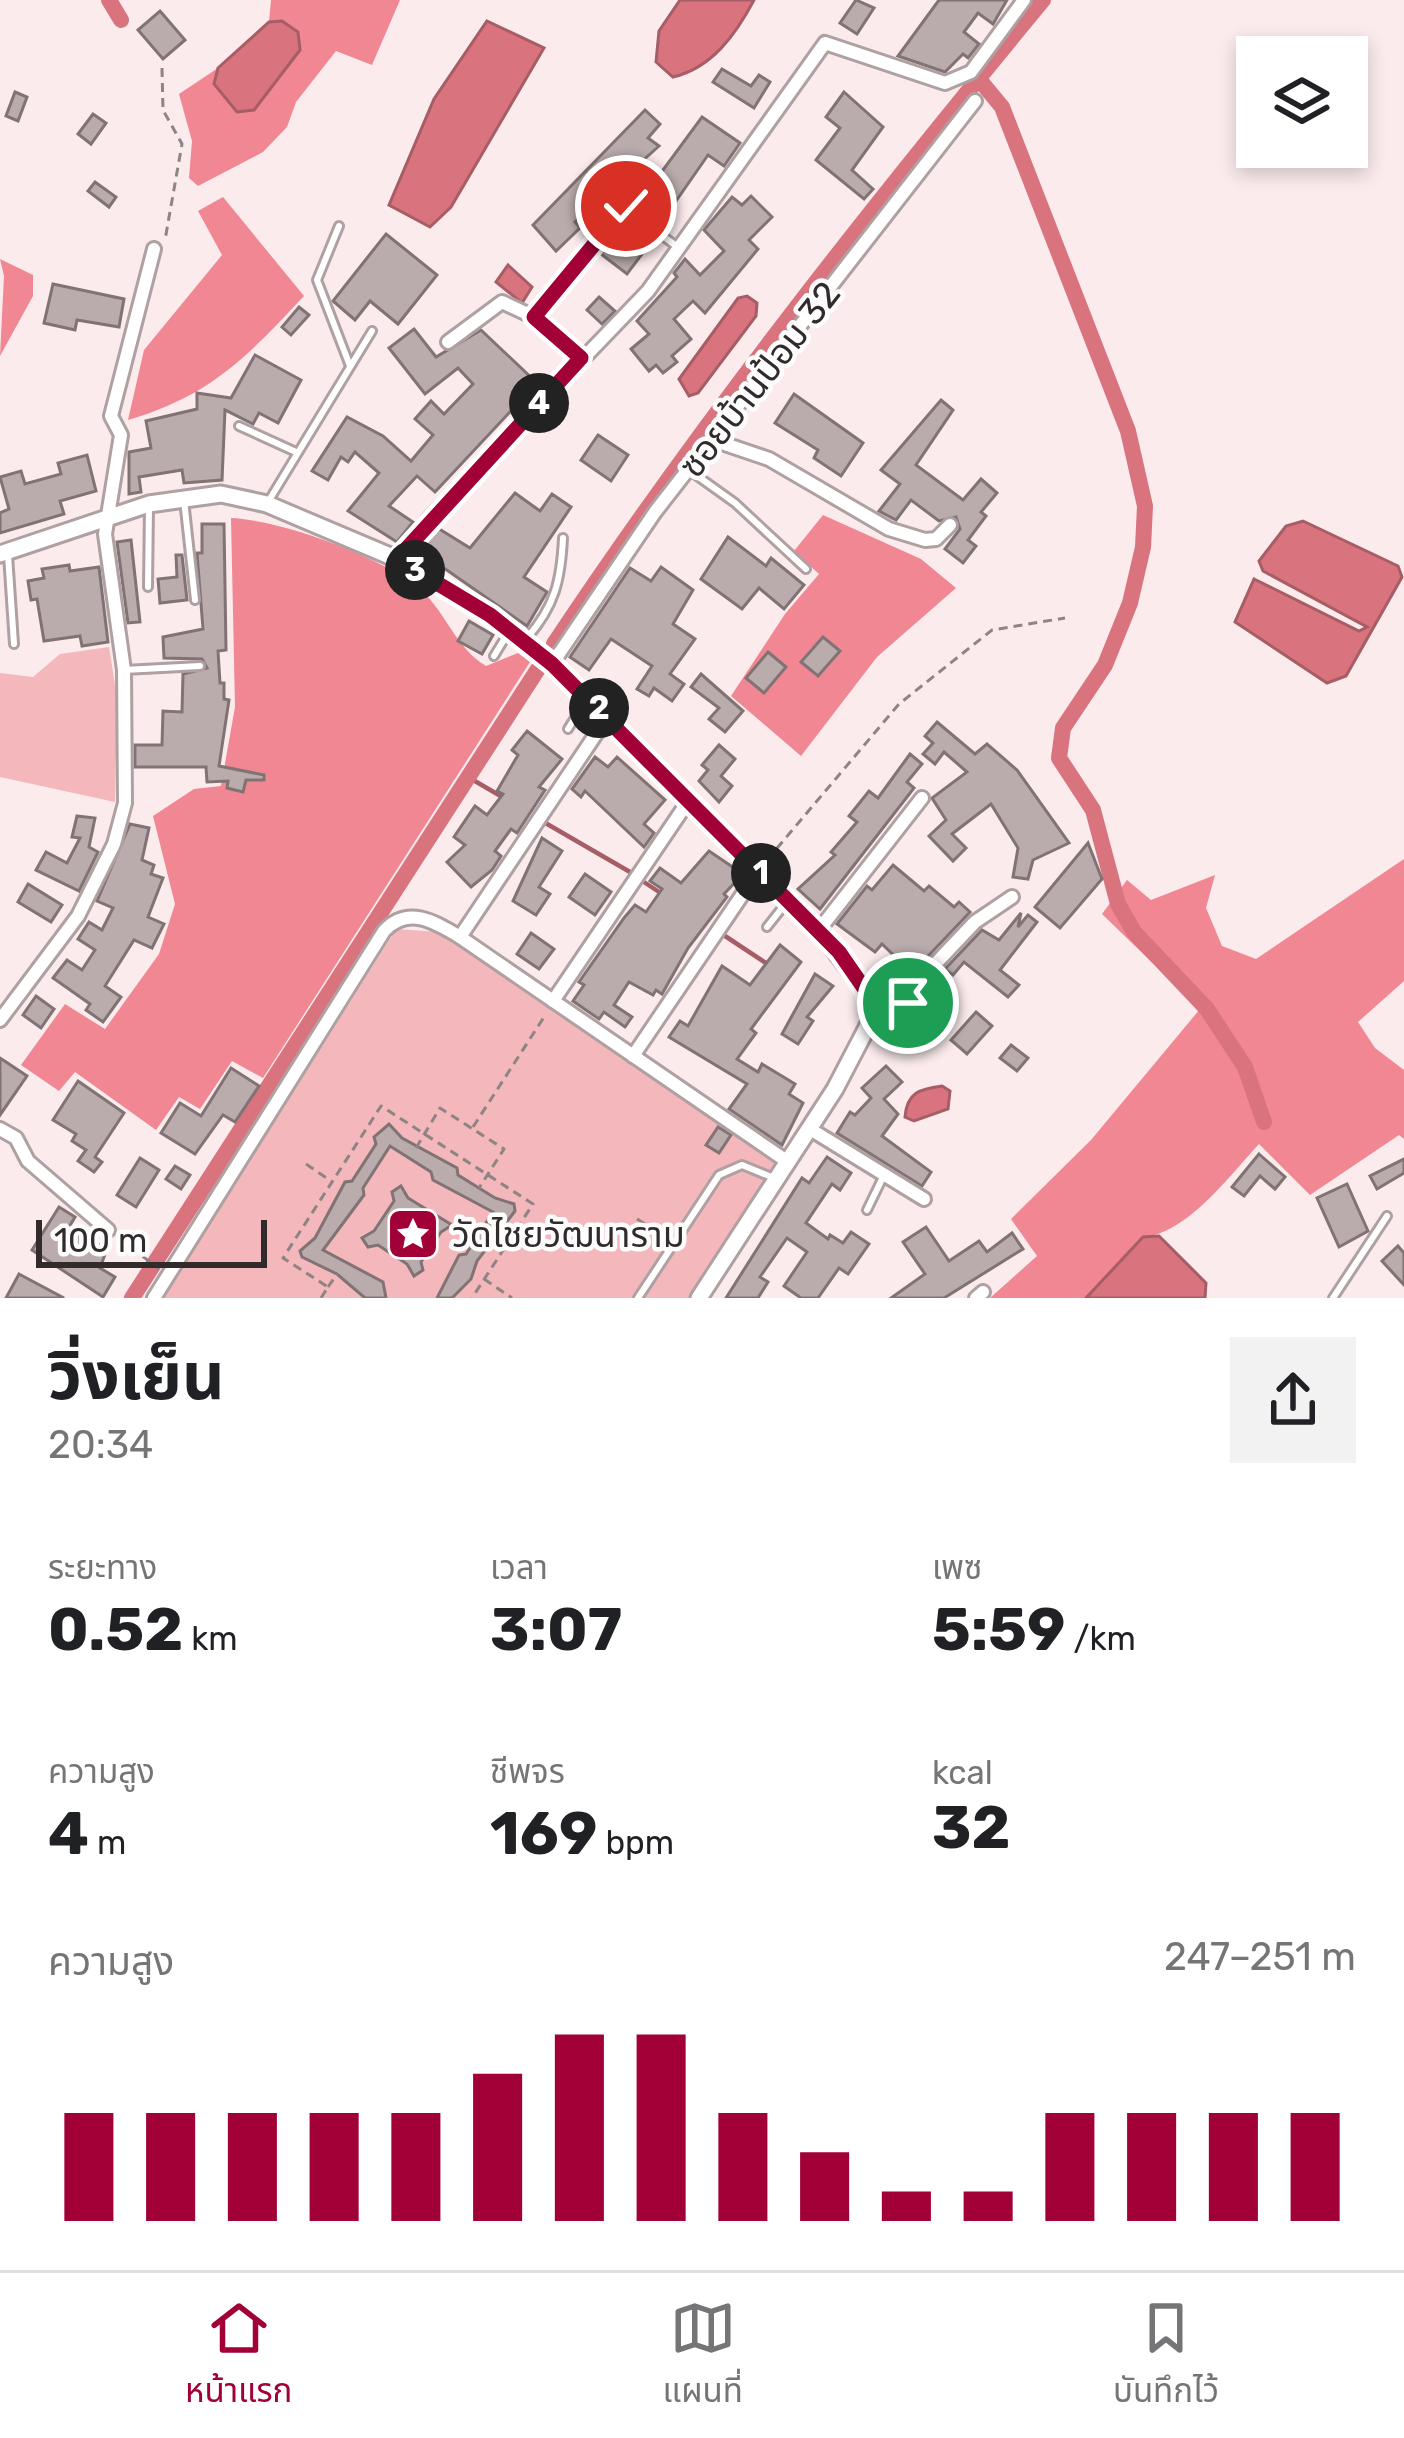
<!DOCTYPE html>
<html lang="th">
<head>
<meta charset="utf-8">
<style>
	:root { --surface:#fff; --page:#f2f2f2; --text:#202124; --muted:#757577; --line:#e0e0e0; --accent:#a10136 }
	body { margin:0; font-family:Rubik,"Noto Sans Thai",sans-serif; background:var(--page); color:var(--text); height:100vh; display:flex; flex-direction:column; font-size:45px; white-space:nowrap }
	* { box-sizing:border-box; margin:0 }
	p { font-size:39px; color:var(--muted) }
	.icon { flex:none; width:66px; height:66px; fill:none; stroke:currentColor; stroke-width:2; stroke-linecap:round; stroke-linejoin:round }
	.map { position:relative; height:1298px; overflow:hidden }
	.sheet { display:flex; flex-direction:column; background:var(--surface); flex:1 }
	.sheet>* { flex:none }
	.tools { position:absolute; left:1236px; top:36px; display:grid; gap:24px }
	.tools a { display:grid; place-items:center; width:132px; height:132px; border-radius:0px; background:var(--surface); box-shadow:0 6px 18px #0003; font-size:60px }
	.scale { position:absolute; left:36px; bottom:30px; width:231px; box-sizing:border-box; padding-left:12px; border:6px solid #312b2b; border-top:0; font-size:33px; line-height:42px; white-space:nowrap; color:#312b2b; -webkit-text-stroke:9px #fdfdfd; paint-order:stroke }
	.pin { position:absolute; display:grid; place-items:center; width:102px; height:102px; color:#fff; margin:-51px; border:6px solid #fff; border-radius:50%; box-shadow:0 3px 12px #0007 }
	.km { position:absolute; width:60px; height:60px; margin:-30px; border-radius:50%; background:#222; color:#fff; font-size:33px; line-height:60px; text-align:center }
	.round { display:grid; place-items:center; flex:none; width:126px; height:126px; border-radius:0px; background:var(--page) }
	.head { display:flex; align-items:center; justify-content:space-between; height:204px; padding:0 48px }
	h1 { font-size:66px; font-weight:700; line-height:90px }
	.metrics { display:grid; grid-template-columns:repeat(3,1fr); gap:18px; height:204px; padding:12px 48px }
	.metrics div { display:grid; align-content:center }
	.metrics b { font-size:60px; font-weight:700 }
	.metrics small { font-size:33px; font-weight:400 }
	.metrics p { font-size:33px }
	.chart { height:336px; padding:24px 48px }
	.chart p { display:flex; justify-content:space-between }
	.chart svg { width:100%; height:216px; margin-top:12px; stroke:var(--accent); stroke-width:6 }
	.tab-bar { display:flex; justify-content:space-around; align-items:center; height:168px; border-top:3px solid var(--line); background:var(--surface); font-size:33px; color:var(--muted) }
	.tab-bar a { display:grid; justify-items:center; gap:6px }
	.tab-bar .on { color:var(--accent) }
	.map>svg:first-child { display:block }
</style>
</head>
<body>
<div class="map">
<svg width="1404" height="1298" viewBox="0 0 1404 1298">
	<rect width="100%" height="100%" fill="#fbebec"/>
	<!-- green -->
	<g fill="#f4b7bb">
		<polygon points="109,647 117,697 115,802 0,777 0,673 33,677 60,654"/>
		<polygon points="396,929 440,932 782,1164 694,1298 164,1298"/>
	</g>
	<!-- forest -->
	<g fill="#f08792">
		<polygon points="271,0 400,0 372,65 336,51 296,102 287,127 263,152 198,186 189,178 192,141 179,94 218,68 214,84 282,21 269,22"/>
		<path d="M 223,197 L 304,296 C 247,357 210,396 128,420 L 144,350 L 222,255 L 198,211 Z"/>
		<polygon points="0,259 33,275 33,296 0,356 4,276"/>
		<polygon points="823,515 921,559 956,588 877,657 801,756 731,696 785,614 819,574 794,551"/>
		<path d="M 231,518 C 281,520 392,559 427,596 C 449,620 457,648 486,666 L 518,653 L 530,662 L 263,1078 L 232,1061 L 200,1109 L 179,1097 L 156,1130 L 75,1072 L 59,1091 L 21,1065 L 65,1004 L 105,1029 L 159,954 L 175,904 L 153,816 L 194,789 L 221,786 L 235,707 Z"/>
		<path d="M 1404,859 L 1404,981 L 1358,1022 L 1375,1048 L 1404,1070 L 1404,1139 L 1399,1135 L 1310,1195 L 1259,1144 C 1230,1175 1187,1234 1143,1237 L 1086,1298 L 990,1298 L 1037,1256 L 1011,1219 L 1091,1140 L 1200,1009 L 1102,914 L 1127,880 L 1151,900 L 1215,875 L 1206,908 L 1222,946 L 1256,959 Z"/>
	</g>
	<!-- water -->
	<g fill="#d9737e" stroke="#a75d65" stroke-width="3">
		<path d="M 680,0 L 754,0 C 736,34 712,68 673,77 L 656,62 L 659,31 Z"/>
		<polygon points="282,21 298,32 300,50 254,110 237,112 214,84 218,68 269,22"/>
		<polygon points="487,21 544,48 451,207 430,227 389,205 434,99"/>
		<polygon points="508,265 532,287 522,303 496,282"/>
		<polygon points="747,296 757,303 756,316 698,393 689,396 679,379 738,298"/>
		<polygon points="1303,521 1398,566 1402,577 1346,676 1327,683 1235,622 1254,579 1359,631 1367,627 1263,571 1259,561 1286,526"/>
		<path d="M 942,1086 L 950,1091 L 948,1109 L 914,1121 L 905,1117 C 907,1092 920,1089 942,1086 Z"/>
		<polygon points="1159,1236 1206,1283 1205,1298 1086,1298 1143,1237"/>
	</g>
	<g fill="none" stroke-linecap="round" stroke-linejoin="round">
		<!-- stream -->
		<g stroke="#a75d65" stroke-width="4.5">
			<polyline points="468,777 504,798"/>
			<polyline points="542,821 630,872"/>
			<polyline points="641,880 662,894"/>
			<polyline points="719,932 769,965"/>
		</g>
		<!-- canal -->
		<g stroke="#d9737e" stroke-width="16">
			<polyline points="109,0 121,20"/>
			<polyline points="978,78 1002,107 1128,431 1145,506 1143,547 1130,603 1105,665 1063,728 1059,758 1093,810 1118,904 1134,932 1207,1009 1245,1067 1264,1122"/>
			<path d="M 554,644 C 703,420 871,208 1043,0"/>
			<polyline points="132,1298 538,669"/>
		</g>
	</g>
	<!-- building -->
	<g fill="#baacac" stroke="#817374" stroke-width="3">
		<polygon points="856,0 874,8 857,34 840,23"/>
		<polygon points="939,0 1007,0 993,24 978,13 964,32 979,44 968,58 963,54 945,72 898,56"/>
		<polygon points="160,11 185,40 163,59 138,30"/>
		<polygon points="722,69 751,86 759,75 770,82 754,108 713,82"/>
		<polygon points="15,92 27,97 18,121 6,116"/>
		<polygon points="844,92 883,127 852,170 873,189 864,199 816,160 840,128 826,117"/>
		<polygon points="645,110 660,124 648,138 659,146 575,222 580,228 556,251 533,225"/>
		<polygon points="93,114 106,123 91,144 78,134"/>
		<polygon points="702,117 740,143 724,166 708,155 660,224 649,228 645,250 627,274 601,254"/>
		<polygon points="95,182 116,197 109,207 88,191"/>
		<polygon points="751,196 772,217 749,240 758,249 705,313 693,301 674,319 691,339 672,356 677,362 663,373 656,365 649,371 631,349 649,334 637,321 677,277 674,273 685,259 700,275 724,251 704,230 732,197 742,205"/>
		<polygon points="386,234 437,275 398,324 370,301 355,320 333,301"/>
		<polygon points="53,284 124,299 119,327 77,320 75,330 44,323"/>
		<polygon points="599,297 615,311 602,324 587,310"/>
		<polygon points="299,307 309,315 291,335 282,327"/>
		<polygon points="414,329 436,357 481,330 537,383 435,492 417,476 389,506 413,522 397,542 348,511 379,473 355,452 348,462 341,457 328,480 312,471 347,417 383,436 411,461 433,435 415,419 431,401 444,414 473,384 458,368 425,394 389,348"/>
		<polygon points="255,355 301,380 278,423 259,413 253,424 225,410 222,480 184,483 182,470 139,477 141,492 129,494 129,452 151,448 146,421 197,409 197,393 231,398"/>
		<polygon points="794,394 863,443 841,476 814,458 818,450 775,423"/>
		<polygon points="941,400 953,410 916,465 963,500 981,479 997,493 981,512 986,516 968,540 976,546 963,563 945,549 960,529 956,517 939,521 911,500 896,520 879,511 900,484 881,470"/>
		<polygon points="598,435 628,455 611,481 581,460"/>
		<polygon points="87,455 96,491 60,501 64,514 0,533 0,513 9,509 0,477 21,471 25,484 61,474 58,463"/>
		<polygon points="515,493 540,511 552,494 571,507 524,577 547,592 527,626 418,550 436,527 470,548"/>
		<polygon points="202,524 224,524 226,650 218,651 220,683 224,683 224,699 229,700 219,766 264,775 264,780 246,780 243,792 227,788 228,781 207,782 206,767 135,767 135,745 162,745 163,711 182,712 183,674 207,668 202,659 164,658 163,637 203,629 197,553 202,553"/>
		<polygon points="728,537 766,566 771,558 804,585 784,609 759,588 742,609 701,579"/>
		<polygon points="131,540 140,622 128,623 117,542"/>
		<polygon points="176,555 182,555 187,600 160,603 158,579 177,577"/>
		<polygon points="69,565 70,571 99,567 108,642 82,646 80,636 44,641 37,599 31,600 28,581 44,578 42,569"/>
		<polygon points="661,567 693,590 673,624 695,639 670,674 684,684 672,701 654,688 649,696 637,689 652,666 611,639 589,670 570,657 630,568 651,581"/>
		<polygon points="469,621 493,635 482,654 458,641"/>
		<polygon points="823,637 840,651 818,676 801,662"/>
		<polygon points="768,652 786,667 764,693 746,678"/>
		<polygon points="701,674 743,711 725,732 709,719 719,708 691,687"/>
		<polygon points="937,722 975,754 987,744 1017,770 1069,843 1033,860 1028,879 1013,877 1018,848 991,804 952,834 966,848 953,861 929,836 946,820 932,798 967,772 944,752 935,764 923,754 933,743 925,736"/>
		<polygon points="527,731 562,759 539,787 545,790 517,833 511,829 495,851 501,856 492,870 471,887 447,862 465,845 454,837 475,806 487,815 503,794 497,791 518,755 512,750"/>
		<polygon points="719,745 735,759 721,776 732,786 719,802 699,781 708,770 702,765"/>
		<polygon points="910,754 922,764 907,782 914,788 820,909 798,889 835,855 831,852 857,822 849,816 869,791 878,798"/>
		<polygon points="595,757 608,767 617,757 665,800 644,824 654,833 644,847 585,791 581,797 572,789"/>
		<polygon points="77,816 95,818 89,847 98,852 79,891 36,870 46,852 67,863 80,838 72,837"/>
		<polygon points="130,824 149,828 142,860 154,865 151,874 163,878 148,917 164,924 152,948 134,940 105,986 121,997 103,1022 86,1010 90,1004 53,978 67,960 82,970 95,950 78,939 89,922 102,930 113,908 97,901"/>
		<polygon points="542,838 562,851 539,887 550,894 536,915 513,901"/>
		<polygon points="1088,843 1102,879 1060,928 1035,907"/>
		<polygon points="709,851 743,874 724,894 727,897 688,948 662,994 656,990 653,995 629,982 614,1005 632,1017 625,1027 604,1012 599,1019 573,1001 584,985 579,982 624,918 635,905 646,912 662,889 650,881 660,868 681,883"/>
		<polygon points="893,865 924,891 929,886 954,907 959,902 970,912 912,973 882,944 875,952 837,924 867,886 872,890"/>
		<polygon points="585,874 611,892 595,915 569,897"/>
		<polygon points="28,884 62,905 51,922 18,902"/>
		<polygon points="1021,913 1018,927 1028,915 1037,922 1000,970 1019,985 1008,997 964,962 953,975 945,969 982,930 999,940"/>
		<polygon points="531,933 554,949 539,969 517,954"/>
		<polygon points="780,945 801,962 751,1029 756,1033 737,1059 758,1072 762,1064 795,1084 789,1094 803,1103 782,1145 729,1109 747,1084 669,1037 680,1021 688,1026 722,966 750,985"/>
		<polygon points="815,974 833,986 807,1017 813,1021 798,1044 782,1034"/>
		<polygon points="36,996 54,1009 41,1028 23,1015"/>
		<polygon points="976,1012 992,1026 967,1054 951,1040"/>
		<polygon points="1011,1045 1028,1058 1017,1071 1000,1058"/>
		<polygon points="0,1058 27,1076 0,1115"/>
		<polygon points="886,1066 902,1082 884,1099 898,1114 882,1136 931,1172 922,1186 837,1133 850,1112 855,1115 871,1098 862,1088"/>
		<polygon points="231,1068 259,1086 235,1122 223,1115 195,1154 161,1133 180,1103 201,1116"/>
		<polygon points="78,1081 124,1113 95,1157 102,1162 94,1172 78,1161 86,1150 72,1141 76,1134 53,1120"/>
		<polygon points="389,1124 402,1138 457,1168 458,1175 495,1198 514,1204 515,1211 477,1261 471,1279 452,1298 437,1298 459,1255 466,1254 493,1212 433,1180 431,1172 390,1146 363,1188 364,1195 323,1250 383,1282 386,1298 365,1298 337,1274 302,1257 300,1251 315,1238 345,1182 352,1181 376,1144 374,1137"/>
		<polygon points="718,1127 731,1135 719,1153 706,1145"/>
		<polygon points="1259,1154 1285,1177 1275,1189 1260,1176 1244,1196 1232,1187"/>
		<polygon points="827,1157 851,1173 840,1190 832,1184 806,1223 828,1239 830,1235 843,1243 851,1232 869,1244 848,1274 839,1268 818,1298 801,1298 784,1286 807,1252 787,1238 760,1277 768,1282 758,1298 726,1298 802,1178 809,1183"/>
		<polygon points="140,1158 159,1170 136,1207 117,1195"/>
		<polygon points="1404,1159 1404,1173 1377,1189 1370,1176"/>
		<polygon points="175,1166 190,1175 181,1189 166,1179"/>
		<polygon points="1347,1184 1368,1231 1339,1247 1317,1198"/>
		<polygon points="401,1186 408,1198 452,1225 441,1232 421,1262 423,1270 414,1276 407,1264 378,1245 368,1247 362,1238 374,1231 394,1201 392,1192"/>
		<polygon points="59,1207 75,1217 68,1229 107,1249 100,1268 115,1277 103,1297 32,1250"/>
		<polygon points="926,1227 949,1261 979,1241 987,1252 1012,1233 1023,1249 944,1298 891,1298 925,1274 903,1242"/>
		<polygon points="1398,1246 1404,1253 1404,1285 1382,1261"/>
		<polygon points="19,1274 64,1298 6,1298"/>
	</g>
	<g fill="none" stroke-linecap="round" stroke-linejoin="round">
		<!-- service casing -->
		<g stroke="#afa0a1" stroke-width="12">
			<g id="service">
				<polyline points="339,226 317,280 350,366"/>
				<polyline points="656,231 679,248"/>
				<polyline points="239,426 296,452"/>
				<polyline points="689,470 735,503 806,569"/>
				<polyline points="184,500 195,600"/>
				<polyline points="268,502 372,331"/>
				<polyline points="8,555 14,644"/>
				<polyline points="148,587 149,507"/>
				<path d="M 527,638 C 555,606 561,580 563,538"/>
				<polyline points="494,656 508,633"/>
				<polyline points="124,670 200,666"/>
				<polyline points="568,729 586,700"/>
				<polyline points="767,927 786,903"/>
				<polyline points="905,1001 942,1024"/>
				<polyline points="867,1210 884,1175"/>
				<polyline points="638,1298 719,1175 742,1165 774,1178"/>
				<polyline points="1333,1298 1387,1216"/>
			</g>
		</g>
		<!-- minor casing -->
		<g stroke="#afa0a1" stroke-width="18">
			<g id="minor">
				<path d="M 534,317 C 563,267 614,241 633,183"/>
				<polyline points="448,342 502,302 534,317 581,358"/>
				<polyline points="713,440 769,459 889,529 925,540 936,539 950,525"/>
				<polyline points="397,559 430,518 648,291 825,43 945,83 971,72 1024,0"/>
				<polyline points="552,664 655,512 975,101"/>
				<polyline points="819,930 922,798"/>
				<polyline points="460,937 608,716"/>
				<polyline points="553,1001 689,800"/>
				<polyline points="0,1020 78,916 114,844 125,803 124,670 105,534 121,435 111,416 154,249"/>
				<polyline points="871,1020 902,999 975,922 1012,897"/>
				<polyline points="633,1056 759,870"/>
				<polyline points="0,1129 16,1138 28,1161 108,1230"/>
				<polyline points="810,1129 924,1199"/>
				<path d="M 154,1298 L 384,931 C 408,905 435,922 460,937 L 788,1162"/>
				<polyline points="976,1298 983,1292"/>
			</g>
		</g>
		<!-- tertiary casing -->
		<g stroke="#afa0a1" stroke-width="21">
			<polyline id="tertiary" points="0,554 149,504 221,494 267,504 397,559 490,615 552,664 819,930 866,991 871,1020 835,1089 699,1298"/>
		</g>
		<!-- path -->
		<g stroke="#8e8484" stroke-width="3" stroke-dasharray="9 6" stroke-linecap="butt">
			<polyline points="162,68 163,110 182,144 165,240"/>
			<polyline points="767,860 899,704 992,630 1065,618"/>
			<polyline points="473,1127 546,1014"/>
			<polyline points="416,1148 440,1108 504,1149 479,1188"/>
			<polyline points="306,1164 331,1181"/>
			<polyline points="637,1219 666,1237"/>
			<polyline points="119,1238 159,1269"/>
			<polyline points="484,1279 512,1298"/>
			<polyline points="328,1287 337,1274"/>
			<polyline points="321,1298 328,1287 283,1258 381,1106 533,1204 472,1298"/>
		</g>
		<!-- service -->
		<use href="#service" stroke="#fff" stroke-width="6"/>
		<!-- minor -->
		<use href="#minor" stroke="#fff" stroke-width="12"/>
		<!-- tertiary -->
		<use href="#tertiary" stroke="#fff" stroke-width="15"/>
	</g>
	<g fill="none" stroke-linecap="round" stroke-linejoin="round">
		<!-- route casing -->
		<g stroke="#fff" stroke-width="24">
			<polyline id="route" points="626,206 534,317 581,358 397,559 490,615 552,664 839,952 866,991 872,1020 902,999 908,1003"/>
		</g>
		<!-- route -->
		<use href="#route" stroke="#a10136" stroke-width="15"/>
	</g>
	<!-- icons -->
	<defs>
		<g id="sight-square" transform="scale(2.7)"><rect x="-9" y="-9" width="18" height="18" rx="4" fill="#a10136" stroke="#fdfdfd"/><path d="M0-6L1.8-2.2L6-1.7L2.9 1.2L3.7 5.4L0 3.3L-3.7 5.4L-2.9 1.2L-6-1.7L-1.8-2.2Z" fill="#fff"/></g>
	</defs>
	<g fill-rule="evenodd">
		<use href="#sight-square" x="413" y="1234"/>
	</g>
	<g text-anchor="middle" stroke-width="9" stroke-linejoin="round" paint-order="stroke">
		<!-- street labels -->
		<g font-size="36" fill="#312b2b" stroke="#fdfdfd">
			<text transform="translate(759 379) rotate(-52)" y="13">ซอยบ้านป้อม 32</text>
		</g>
		<!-- poi labels -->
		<g font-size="36" fill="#312b2b" stroke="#fdfdfd" text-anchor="start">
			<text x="452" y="1247">วัดไชยวัฒนาราม</text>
		</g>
	</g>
</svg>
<div class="tools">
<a><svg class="icon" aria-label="layers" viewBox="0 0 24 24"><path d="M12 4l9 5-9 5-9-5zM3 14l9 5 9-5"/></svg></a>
</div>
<div class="scale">100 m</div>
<div class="pin" style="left:908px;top:1003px;background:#1e9e55"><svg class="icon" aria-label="arrive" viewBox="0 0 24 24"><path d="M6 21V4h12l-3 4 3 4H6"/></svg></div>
<div class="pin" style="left:626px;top:206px;background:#d93025"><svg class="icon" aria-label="check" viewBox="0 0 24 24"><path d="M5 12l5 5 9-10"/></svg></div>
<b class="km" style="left:761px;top:873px">1</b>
<b class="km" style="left:599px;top:708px">2</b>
<b class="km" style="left:415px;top:570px">3</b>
<b class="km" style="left:539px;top:403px">4</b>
</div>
<section class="sheet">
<div class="head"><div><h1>วิ่งเย็น</h1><p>20:34</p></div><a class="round"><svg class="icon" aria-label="share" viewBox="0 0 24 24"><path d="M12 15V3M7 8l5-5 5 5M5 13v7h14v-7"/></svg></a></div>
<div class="metrics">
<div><p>ระยะทาง</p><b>0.52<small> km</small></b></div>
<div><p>เวลา</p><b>3:07</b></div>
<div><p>เพซ</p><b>5:59<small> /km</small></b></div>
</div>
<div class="metrics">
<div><p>ความสูง</p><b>4<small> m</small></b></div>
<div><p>ชีพจร</p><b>169<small> bpm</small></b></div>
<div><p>kcal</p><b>32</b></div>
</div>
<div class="chart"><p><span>ความสูง</span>247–251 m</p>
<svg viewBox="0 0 160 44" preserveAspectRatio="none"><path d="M5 44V22M15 44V22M25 44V22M35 44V22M45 44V22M55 44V14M65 44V6M75 44V6M85 44V22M95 44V30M105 44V38M115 44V38M125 44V22M135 44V22M145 44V22M155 44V22"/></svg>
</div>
</section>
<nav class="tab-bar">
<a class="on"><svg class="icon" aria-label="home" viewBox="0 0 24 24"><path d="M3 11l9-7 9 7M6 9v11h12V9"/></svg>หน้าแรก</a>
<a><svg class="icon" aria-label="map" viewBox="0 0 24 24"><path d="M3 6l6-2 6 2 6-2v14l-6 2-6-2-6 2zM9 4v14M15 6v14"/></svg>แผนที่</a>
<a><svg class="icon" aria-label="saved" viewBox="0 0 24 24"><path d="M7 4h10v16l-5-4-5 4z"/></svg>บันทึกไว้</a>
</nav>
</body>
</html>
